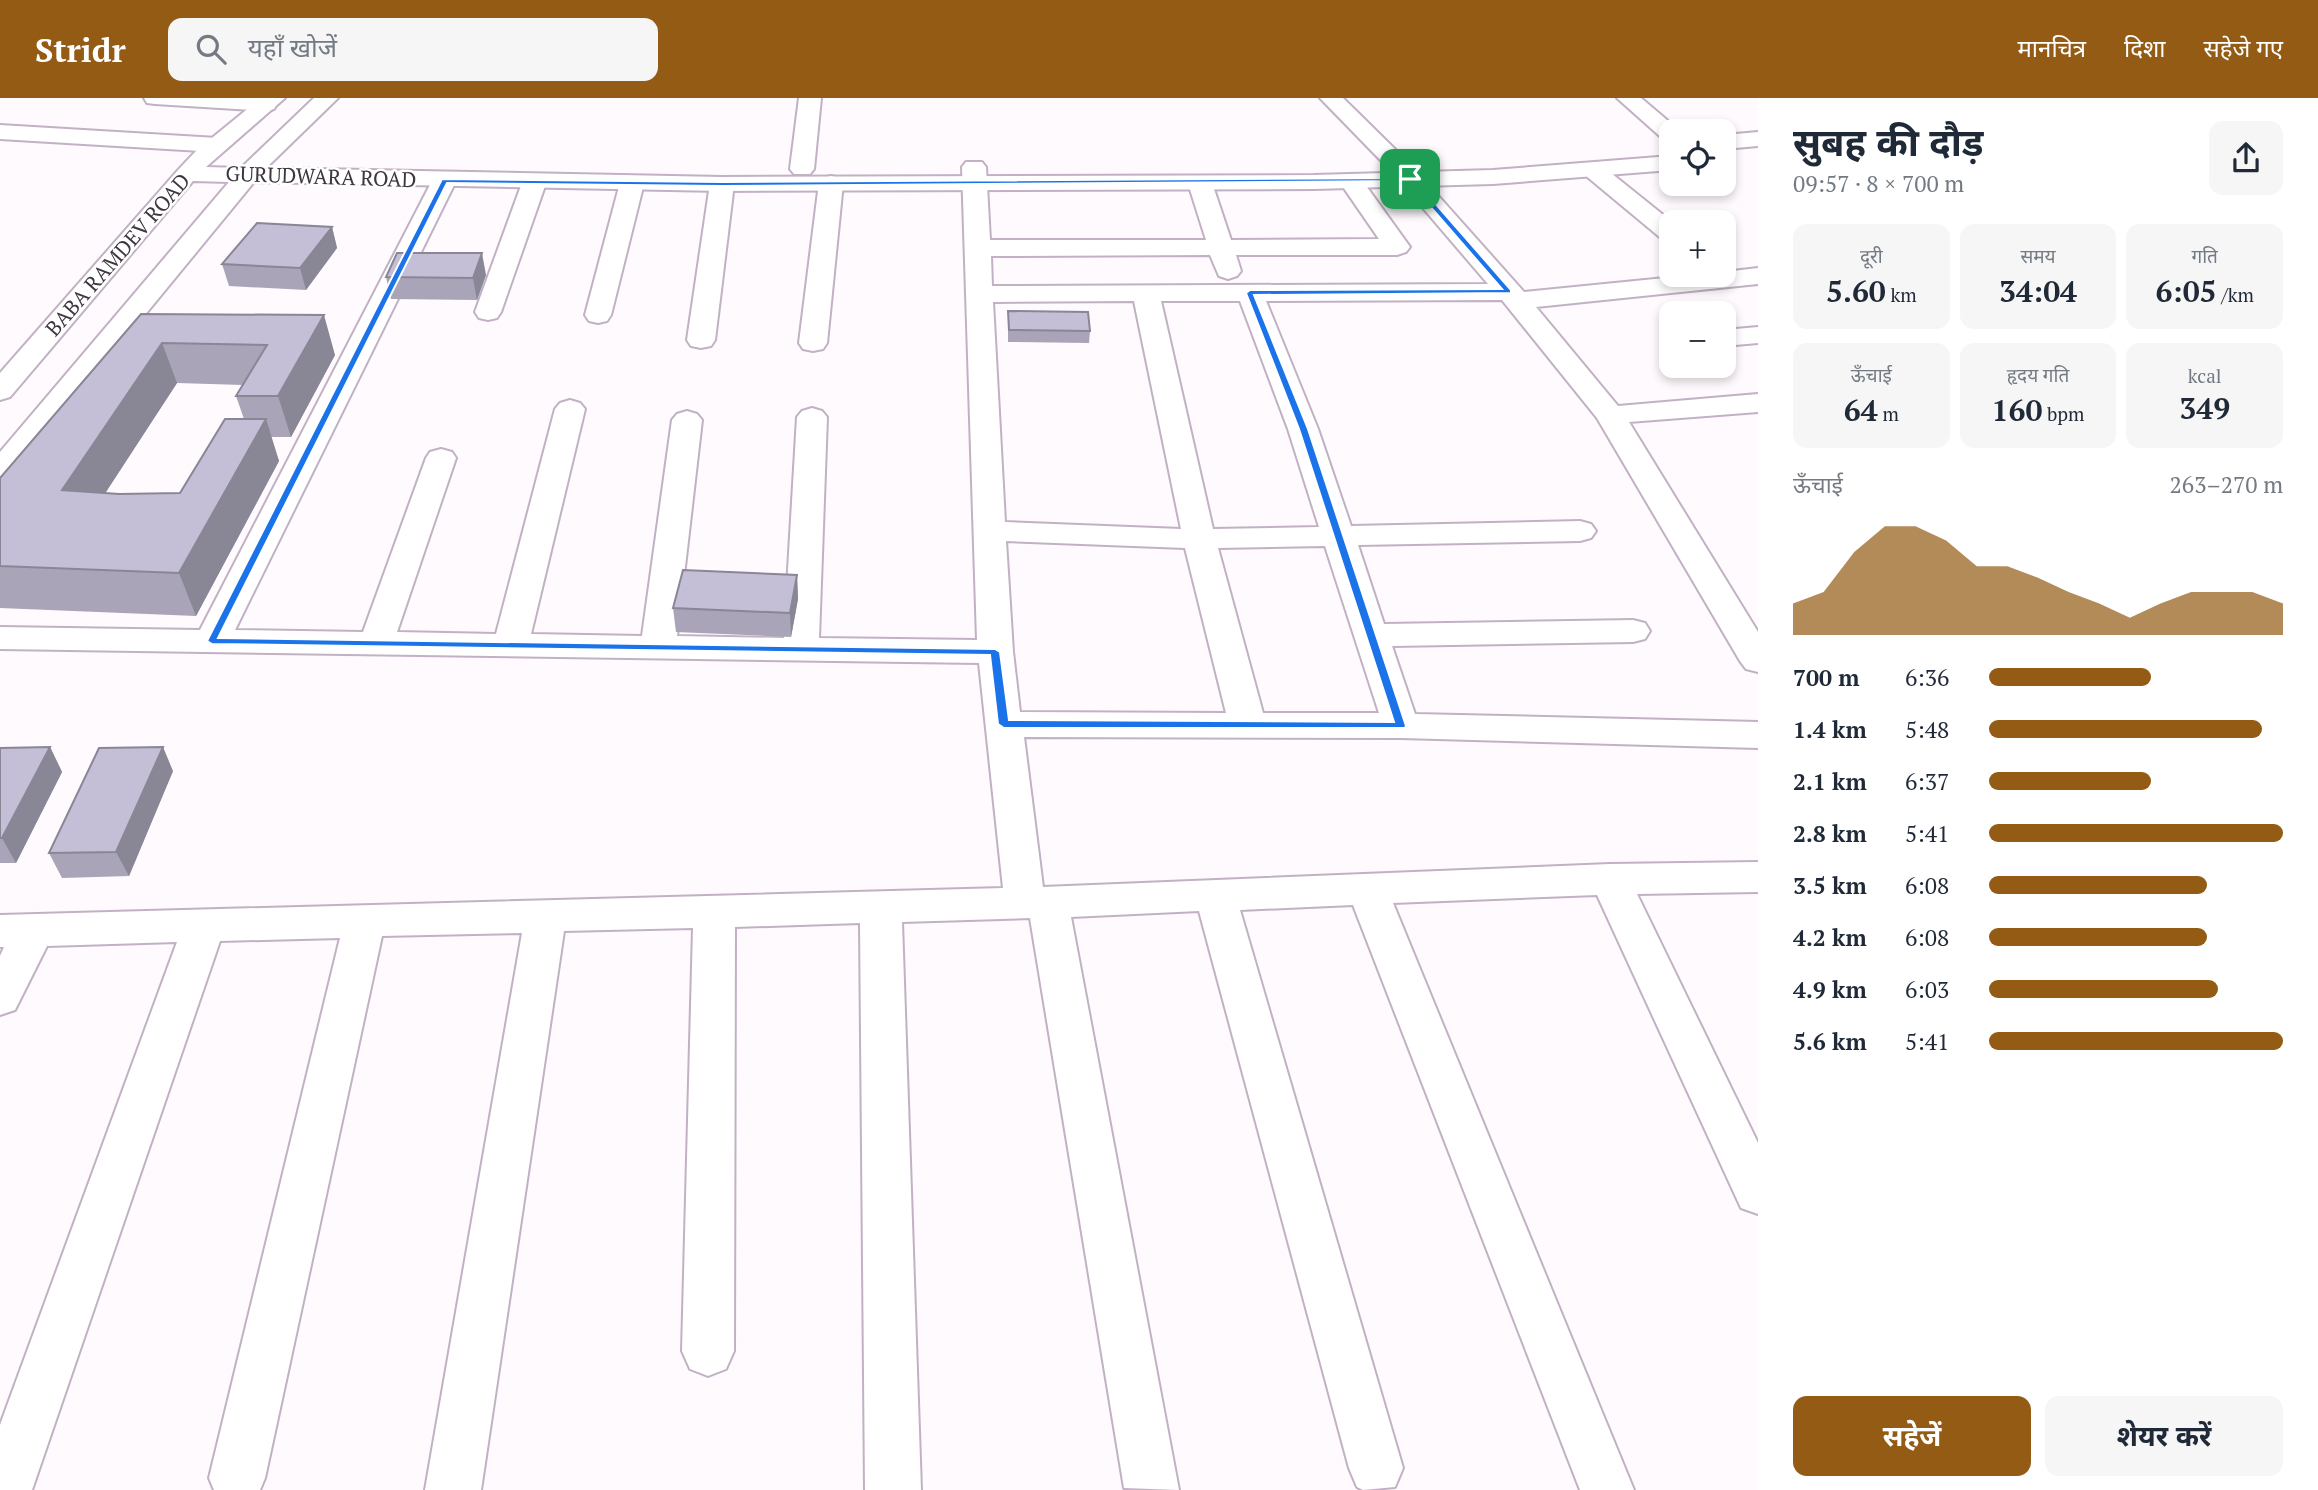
<!DOCTYPE html>
<html lang="hi">
<head>
<meta charset="utf-8">
<style>
	:root { --surface:#fff; --page:#f6f6f7; --text:#1f2937; --muted:#747a83; --accent:#935b14 }
	body { margin:0; font-family:"PT Serif","Noto Sans Devanagari",serif; background:var(--page); color:var(--text); height:100vh; display:flex; flex-direction:column; font-size:26px; white-space:nowrap }
	* { box-sizing:border-box; margin:0 }
	p { font-size:23px; color:var(--muted) }
	.icon { flex:none; width:38px; height:38px; fill:none; stroke:currentColor; stroke-width:2; stroke-linecap:round; stroke-linejoin:round }
	.map { position:relative; flex:1; overflow:hidden }
	.details { display:flex; flex-direction:column; background:var(--surface); width:560px }
	.details>* { flex:none }
	.controls { position:absolute; left:1659px; top:21px; display:grid; gap:14px }
	.controls a { display:grid; place-items:center; width:77px; height:77px; border-radius:14px; background:var(--surface); box-shadow:0 4px 10px #0003; font-size:35px }
	.pin { position:absolute; display:grid; place-items:center; width:60px; height:60px; color:#fff; margin:-30px; border-radius:14px; box-shadow:0 4px 10px #0006 }
	.round { display:grid; place-items:center; flex:none; width:74px; height:74px; border-radius:14px; background:var(--page) }
	.summary { display:flex; align-items:center; justify-content:space-between; height:119px; padding:0 35px }
	h1 { font-size:38px; font-weight:700; line-height:52px }
	.stats { display:grid; grid-template-columns:repeat(3,1fr); gap:10px; height:119px; padding:7px 35px }
	.stats div { display:grid; align-content:center; border-radius:14px; background:var(--page); text-align:center }
	.stats b { font-size:30px; font-weight:700 }
	.stats small { font-size:19px; font-weight:400 }
	.stats p { font-size:19px }
	.chart { height:196px; padding:14px 35px }
	.chart p { display:flex; justify-content:space-between }
	.chart svg { width:100%; height:126px; margin-top:7px; fill:var(--accent); opacity:.7 }
	.primary-button { display:flex; gap:14px; margin-top:auto; padding:14px 35px }
	.primary-button a { flex:1; height:80px; border-radius:14px; background:var(--accent); color:#fff; font-size:28px; font-weight:700; line-height:80px; text-align:center }
	.primary-button a+a { background:var(--page); color:var(--text) }
	ul { padding:0 35px; list-style:none; font-size:23px }
	li { display:grid; grid-template-columns:112px 84px 1fr; align-items:center; height:52px }
	li i { height:18px; border-radius:9px; background:var(--accent) }
	header { display:flex; align-items:center; gap:42px; box-sizing:border-box; height:98px; padding:0 35px; background:var(--accent); color:#fff }
	header strong { font-size:33px }
	nav { display:flex; gap:38px; margin-inline-start:auto; font-size:24px }
	.search { width:490px; height:63px; background:var(--page); display:flex; align-items:center; gap:18px; box-sizing:border-box; padding:0 24px; border-radius:14px; color:var(--muted); font-size:26px }
	main { display:flex; flex:1; min-height:0 }
	.map>svg:first-child { display:block }
</style>
</head>
<body>
<header>
<strong>Stridr</strong>
<div class="search"><svg class="icon" aria-label="search" viewBox="0 0 24 24"><circle cx="10" cy="10" r="6"/><path d="M15 15l6 6"/></svg>यहाँ खोजें</div>
<nav><a>मानचित्र</a><a>दिशा</a><a>सहेजे गए</a></nav>
</header>
<main>
<div class="map">
<svg width="1758" height="1392" viewBox="0 0 1758 1392">
	<rect width="100%" height="100%" fill="#fefafe"/>
	<g fill="none" stroke-linecap="round" stroke-linejoin="round">
		<!-- street casing -->
		<g stroke="#c2b1c4" stroke-width="4">
			<g id="street">
				<polygon points="144,0 268,0 277,6 274,11 266,13 155,6 147,5"/>
				<polygon points="799,0 821,0 814,71 810,76 794,76 790,71"/>
				<path d="M 1320,0 L 1343,0 L 1409,65 L 1524,194 L 1695,177 L 1724,177 L 1724,174 L 1758,170 L 1758,186 L 1536,209 L 1618,308 L 1758,296 L 1758,314 L 1629,324 L 1758,534 L 1758,574 L 1746,571 L 1740,563 L 1597,320 L 1502,202 L 1266,203 L 1318,331 L 1351,428 L 1580,423 L 1591,426 L 1596,433 L 1591,440 L 1580,443 L 1358,447 L 1384,526 L 1633,522 L 1645,525 L 1650,533 L 1645,541 L 1633,544 L 1392,548 L 1415,616 L 1758,624 L 1758,650 L 1401,640 L 1024,639 L 1043,789 L 1610,766 L 1758,764 L 1758,794 L 1637,796 L 1758,1045 L 1758,1116 L 1741,1110 L 1597,797 L 1393,805 L 1634,1392 L 1580,1392 L 1353,807 L 1240,812 L 1403,1370 L 1395,1389 L 1363,1392 L 1357,1389 L 1349,1370 L 1199,813 L 1071,819 L 1179,1392 L 1124,1390 L 1030,820 L 902,824 L 921,1392 L 865,1392 L 860,825 L 735,829 L 734,1253 L 726,1271 L 708,1278 L 690,1271 L 682,1253 L 693,830 L 564,833 L 481,1392 L 425,1392 L 522,835 L 382,838 L 265,1380 L 260,1392 L 214,1392 L 209,1380 L 340,840 L 220,843 L 32,1392 L 0,1392 L 0,1327 L 177,844 L 47,848 L 15,912 L 0,917 L 0,858 L 4,849 L 0,849 L 0,817 L 1003,790 L 979,565 L 0,551 L 0,529 L 200,532 L 432,83 L 436,78 L 452,78 L 456,83 L 235,532 L 363,534 L 426,360 L 430,354 L 441,351 L 452,354 L 456,360 L 397,534 L 496,536 L 555,311 L 560,305 L 570,302 L 580,305 L 585,311 L 531,536 L 642,538 L 672,322 L 677,316 L 687,313 L 697,316 L 702,322 L 677,538 L 784,540 L 797,319 L 802,313 L 812,310 L 822,313 L 827,319 L 819,540 L 977,542 L 962,69 L 966,64 L 982,64 L 986,69 L 990,142 L 1206,142 L 1188,85 L 1192,80 L 1208,80 L 1212,85 L 1231,142 L 1379,141 L 1339,83 L 1343,78 L 1359,78 L 1410,149 L 1406,154 L 1397,157 L 1236,157 L 1241,173 L 1237,178 L 1228,181 L 1219,178 L 1210,157 L 991,158 L 992,188 L 1488,186 L 1393,75 ZM 1134,203 L 1181,431 L 1005,424 L 993,204 ZM 1161,203 L 1240,203 L 1288,331 L 1319,429 L 1213,431 ZM 1006,443 L 1185,450 L 1226,615 L 1020,614 L 1013,554 ZM 1325,448 L 1379,615 L 1263,615 L 1218,450 Z"/>
				<polygon points="1617,0 1641,0 1680,33 1671,33 1671,43 1663,41"/>
				<polygon points="0,27 217,40 225,42 228,47 225,52 217,54 0,41"/>
				<polygon points="1593,65 1601,67 1672,124 1671,143 1662,141 1585,77 1581,72 1585,67"/>
				<polygon points="534,78 542,80 546,85 501,214 497,220 488,222 479,220 475,214 522,85 526,80"/>
				<polygon points="632,78 640,80 644,85 611,217 607,223 598,225 589,223 585,217 620,85 624,80"/>
				<polygon points="831,78 839,80 843,85 827,245 823,251 813,253 803,251 799,245 819,85 823,80"/>
				<polygon points="722,79 730,81 734,86 715,242 711,248 701,250 691,248 687,242 710,86 714,81"/>
				<polygon points="1758,229 1758,245 1724,248 1724,232"/>
			</g>
		</g>
		<!-- secondary casing -->
		<g stroke="#c2b1c4" stroke-width="4">
			<g id="secondary">
				<polygon points="261,0 285,0 206,69 241,70 314,0 338,0 266,70 722,79 1314,77 1493,72 1671,58 1671,72 1493,86 1314,91 722,93 254,84 11,380 0,382 0,354 229,84 193,83 10,299 0,302 0,275 179,71 196,53"/>
				<polygon points="1758,34 1758,48 1724,51 1724,37"/>
			</g>
		</g>
		<!-- street -->
		<use href="#street" fill="#fff" fill-rule="evenodd"/>
		<!-- secondary -->
		<use href="#secondary" fill="#fff" fill-rule="evenodd"/>
	</g>
	<!-- wall -->
	<g fill="#a9a4b8" fill-rule="evenodd">
		<polygon points="332,129 337,150 306,192 229,188 222,166"/>
		<polygon points="486,177 477,202 391,201 386,179"/>
		<polygon points="1008,213 1090,233 1089,245 1008,244"/>
		<path d="M 141,216 L 335,257 L 291,339 L 271,339 L 279,363 L 196,518 L 0,510 L 0,380 ZM 177,285 L 243,287 L 236,298 L 244,321 L 180,395 L 119,396 L 105,395 Z"/>
		<polygon points="797,477 798,501 791,539 676,534 673,510"/>
		<polygon points="50,649 62,674 16,765 0,765 0,650"/>
		<polygon points="173,673 129,778 62,780 49,755"/>
	</g>
	<!-- shaded-wall -->
	<g fill="#898696">
		<polygon points="332,129 337,150 306,192 300,170"/>
		<polygon points="482,155 486,177 477,202 473,180"/>
		<polygon points="324,217 335,257 291,339 278,298"/>
		<polygon points="162,245 177,285 80,434 62,392"/>
		<polygon points="266,321 279,363 196,518 179,475"/>
		<polygon points="797,477 798,501 791,539 790,515"/>
		<polygon points="50,649 62,674 16,765 2,740"/>
		<polygon points="163,649 173,673 129,778 116,754"/>
	</g>
	<!-- building -->
	<g fill="#c4bfd6" stroke="#898696" stroke-width="2">
		<polygon points="257,125 332,129 300,170 222,166"/>
		<polygon points="397,155 482,155 473,180 386,179"/>
		<polygon points="1008,213 1088,214 1090,233 1009,232"/>
		<polygon points="141,216 324,217 278,298 236,298 267,247 162,245 62,392 119,396 180,395 225,321 266,321 179,475 0,468 0,380"/>
		<polygon points="683,472 797,477 790,515 673,510"/>
		<polygon points="50,649 2,740 0,740 0,650"/>
		<polygon points="163,649 116,754 49,755 99,650"/>
	</g>
	<!-- route -->
	<path fill="#1a73e8" stroke="#fff" stroke-width="2" fill-rule="evenodd" d="M 1413,80 L 1511,192 L 1511,195 L 1254,197 L 1308,331 L 1406,628 L 1405,630 L 1004,630 L 998,626 L 990,557 L 212,546 L 207,543 L 442,81 L 722,84 ZM 1408,83 L 1502,191 L 1250,192 L 1246,195 L 1299,331 L 1394,624 L 1009,622 L 1000,554 L 995,551 L 218,540 L 447,85 L 722,88 Z"/>
	<g text-anchor="middle" stroke-width="5" stroke-linejoin="round" paint-order="stroke">
		<!-- far-street labels -->
		<g font-size="21" fill="#3e373f" stroke="#fff">
			<text transform="translate(321 79) rotate(2)" y="7">GURUDWARA ROAD</text>
			<text transform="translate(118 157) rotate(-49)" y="7">BABA RAMDEV ROAD</text>
		</g>
	</g>
</svg>
<div class="controls">
<a><svg class="icon" aria-label="locate" viewBox="0 0 24 24"><circle cx="12" cy="12" r="6"/><path d="M12 2v4M12 18v4M2 12h4M18 12h4"/></svg></a>
<a>+</a>
<a>−</a>
</div>
<div class="pin" style="left:1410px;top:81px;background:#1e9e55"><svg class="icon" aria-label="arrive" viewBox="0 0 24 24"><path d="M6 21V4h12l-3 4 3 4H6"/></svg></div>
</div>
<section class="details">
<div class="summary"><div><h1>सुबह की दौड़</h1><p>09:57 · 8 × 700 m</p></div><a class="round"><svg class="icon" aria-label="share" viewBox="0 0 24 24"><path d="M12 15V3M7 8l5-5 5 5M5 13v7h14v-7"/></svg></a></div>
<div class="stats">
<div><p>दूरी</p><b>5.60<small> km</small></b></div>
<div><p>समय</p><b>34:04</b></div>
<div><p>गति</p><b>6:05<small> /km</small></b></div>
</div>
<div class="stats">
<div><p>ऊँचाई</p><b>64<small> m</small></b></div>
<div><p>हृदय गति</p><b>160<small> bpm</small></b></div>
<div><p>kcal</p><b>349</b></div>
</div>
<div class="chart"><p><span>ऊँचाई</span>263–270 m</p>
<svg viewBox="0 0 160 44" preserveAspectRatio="none"><path d="M0 44V33L10 29L20 15L30 6L40 6L50 11L60 20L70 20L80 24L90 29L100 33L110 38L120 33L130 29L140 29L150 29L160 33V44z"/></svg>
</div>
<ul>
<li><b>700 m</b>6:36<i style="width:55%"></i></li>
<li><b>1.4 km</b>5:48<i style="width:93%"></i></li>
<li><b>2.1 km</b>6:37<i style="width:55%"></i></li>
<li><b>2.8 km</b>5:41<i style="width:100%"></i></li>
<li><b>3.5 km</b>6:08<i style="width:74%"></i></li>
<li><b>4.2 km</b>6:08<i style="width:74%"></i></li>
<li><b>4.9 km</b>6:03<i style="width:78%"></i></li>
<li><b>5.6 km</b>5:41<i style="width:100%"></i></li>
</ul>
<div class="primary-button"><a>सहेजें</a><a>शेयर करें</a></div>
</section>
</main>
</body>
</html>
